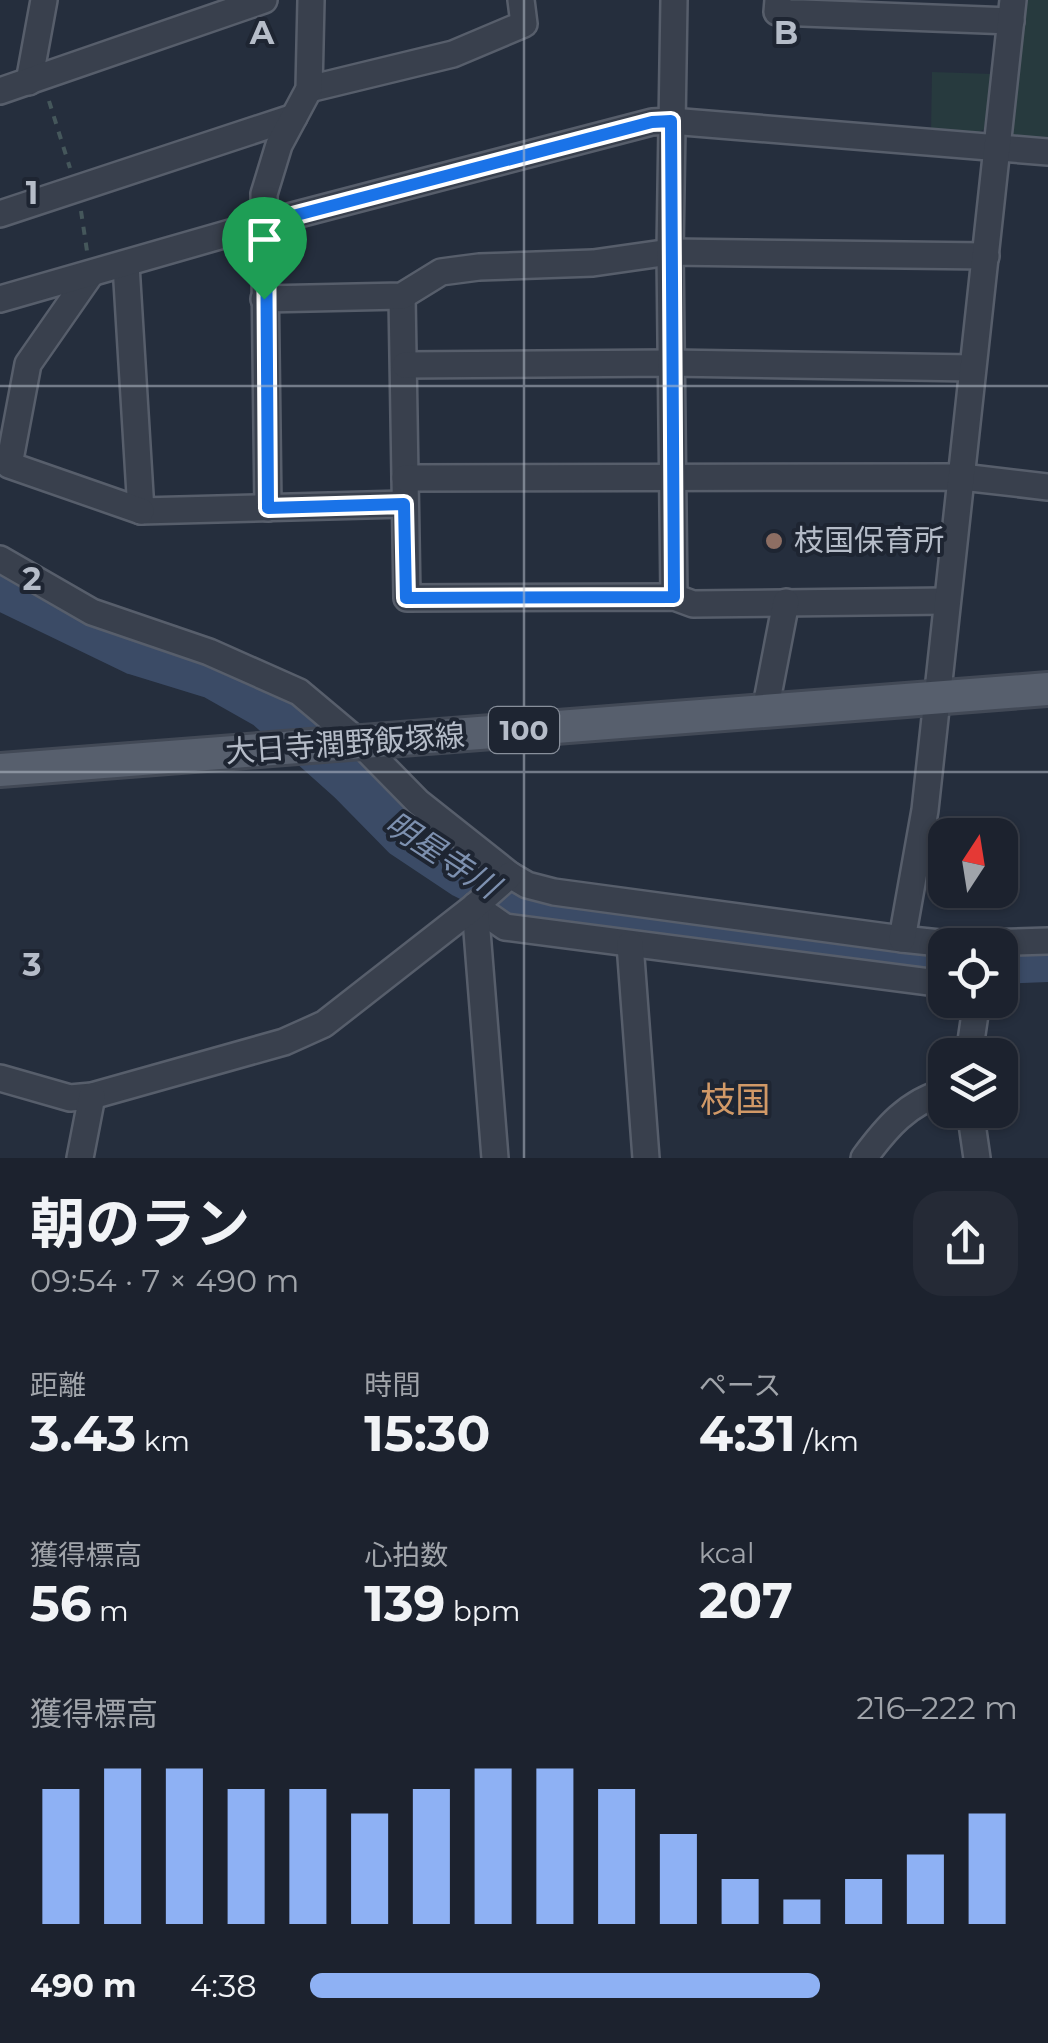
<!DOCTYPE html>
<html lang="ja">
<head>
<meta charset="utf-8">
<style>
	:root { --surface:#1c222e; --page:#252a36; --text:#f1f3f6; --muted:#a0a4aa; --line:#3a3f4a; --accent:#8eb1f4 }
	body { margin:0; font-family:Montserrat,"Noto Sans JP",sans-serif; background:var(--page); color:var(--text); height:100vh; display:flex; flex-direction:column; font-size:38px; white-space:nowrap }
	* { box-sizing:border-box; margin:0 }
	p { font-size:32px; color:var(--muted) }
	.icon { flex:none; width:55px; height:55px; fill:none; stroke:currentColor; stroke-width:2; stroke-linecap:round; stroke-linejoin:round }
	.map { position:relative; height:1158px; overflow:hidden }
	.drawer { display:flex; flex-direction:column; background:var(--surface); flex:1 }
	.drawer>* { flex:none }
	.needle { width:65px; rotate:12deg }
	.tools { position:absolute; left:928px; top:818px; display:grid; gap:20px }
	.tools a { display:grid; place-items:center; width:90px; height:90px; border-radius:20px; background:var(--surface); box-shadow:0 2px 8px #0004,0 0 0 2px var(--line); font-size:50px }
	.pin { position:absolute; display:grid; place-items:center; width:85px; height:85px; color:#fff; margin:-102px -42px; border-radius:50% 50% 50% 0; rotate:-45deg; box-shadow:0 0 10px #0007 }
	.pin .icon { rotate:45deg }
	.round { display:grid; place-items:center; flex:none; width:105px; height:105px; border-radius:30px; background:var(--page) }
	.summary { display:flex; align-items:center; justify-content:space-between; height:170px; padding:0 30px }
	h1 { font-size:55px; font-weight:700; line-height:75px }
	.stats { display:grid; grid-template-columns:repeat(3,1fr); gap:15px; height:170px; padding:10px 30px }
	.stats div { display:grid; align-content:center }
	.stats b { font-size:50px; font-weight:700 }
	.stats small { font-size:28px; font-weight:400 }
	.stats p { font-size:28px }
	.chart { height:280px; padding:20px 30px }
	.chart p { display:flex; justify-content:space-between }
	.chart svg { width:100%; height:180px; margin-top:10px; stroke:var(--accent); stroke-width:6 }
	ul { padding:0 30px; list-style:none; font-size:32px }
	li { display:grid; grid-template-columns:160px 120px 1fr; align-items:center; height:75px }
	li i { height:25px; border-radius:12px; background:var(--accent) }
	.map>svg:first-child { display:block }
</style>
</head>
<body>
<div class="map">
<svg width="1048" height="1158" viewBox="0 0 1048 1158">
	<rect width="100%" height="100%" fill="#252e3d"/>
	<!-- green -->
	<g fill="#273a3e">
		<polygon points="1020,0 1048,0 1048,147 1007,139"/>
		<polygon points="932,72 993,74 984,129 976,134 931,130"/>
	</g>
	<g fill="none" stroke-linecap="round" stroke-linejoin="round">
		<!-- river -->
		<g stroke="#3b4b66" stroke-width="42">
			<polyline points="0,589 135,654 213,678 266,708 349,782 403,837 463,877 523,907 860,954 945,960"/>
			<polyline points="1000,963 1048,961"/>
		</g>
		<!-- minor casing -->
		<g stroke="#575e6b" stroke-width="30">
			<g id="minor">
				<polyline points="778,0 777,12 1011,21"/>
				<polyline points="29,82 44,0"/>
				<polyline points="309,89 453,54 524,24 521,0"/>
				<polyline points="0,91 264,0"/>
				<polyline points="0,214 294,117"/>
				<polyline points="126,265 141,511 404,504"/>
				<polyline points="90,275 28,364 9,465 141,511"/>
				<polyline points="402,296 407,598 674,597 693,604 947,601"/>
				<polyline points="0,299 265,223 652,122 671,121 1048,152"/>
				<polyline points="264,299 402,296 441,272 479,267 593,263 670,252 986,256"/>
				<polyline points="405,365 671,363 972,368"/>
				<polyline points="405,478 962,477 1048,487"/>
				<polyline points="268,508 264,194 279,145 309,89 311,0"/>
				<polyline points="0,559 92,612 209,652 299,692 361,744 418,802 510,875 527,885 554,892 902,939 949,944 1048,941"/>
				<polyline points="674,597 670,252 674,0"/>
				<polyline points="765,711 786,602"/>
				<polyline points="475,906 505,927 945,984"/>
				<polyline points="475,906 495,1158"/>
				<polyline points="902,939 925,810 1013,0"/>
				<polyline points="630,944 646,1158"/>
				<polyline points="969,1055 977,1000"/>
				<polyline points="0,1078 70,1098 92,1096 284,1042 324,1024 475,906 510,875"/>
				<polyline points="970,1110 977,1158"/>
				<polyline points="80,1158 92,1096"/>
				<path d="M 864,1158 C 886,1128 908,1102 945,1092"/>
			</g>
		</g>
		<!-- major casing -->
		<g stroke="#424956" stroke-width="38">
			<polyline id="major" points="0,770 1048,689"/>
		</g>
		<!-- path -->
		<g stroke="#45575b" stroke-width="4" stroke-dasharray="8 8" stroke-linecap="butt">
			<polyline points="49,101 70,168"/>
			<polyline points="81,211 87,251"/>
		</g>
		<!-- minor -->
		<use href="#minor" stroke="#39404d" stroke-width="25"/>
		<!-- major -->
		<use href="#major" stroke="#575f6d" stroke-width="32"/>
	</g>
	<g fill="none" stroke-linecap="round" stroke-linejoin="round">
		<!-- route casing -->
		<g stroke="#fff" stroke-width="20">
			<polygon id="route" points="671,121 674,597 406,598 404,504 268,508 266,223 652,122"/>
		</g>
		<!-- route -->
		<use href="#route" stroke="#1a73e8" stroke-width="12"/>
	</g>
	<!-- grid -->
	<path fill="none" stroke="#b5bcc8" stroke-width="2.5" stroke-opacity="0.55" d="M 524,0 L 524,1158M 0,386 L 1048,386M 0,772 L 1048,772"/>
	<!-- markers -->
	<circle fill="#8d6e63" stroke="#1e2532" stroke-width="4" cx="774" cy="541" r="10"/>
	<g text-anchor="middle" stroke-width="8" stroke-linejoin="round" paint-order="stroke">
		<!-- shield labels -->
		<rect fill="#1e2532" stroke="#888f9b" stroke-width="2.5" x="489" y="707" width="70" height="46" rx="8"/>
		<g font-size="28" font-weight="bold" fill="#b5bcc8">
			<text x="524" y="740">100</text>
		</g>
		<!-- poi labels -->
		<g font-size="30" fill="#b5bcc8" stroke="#1e2532" text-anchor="start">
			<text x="794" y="551">枝国保育所</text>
		</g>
		<!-- street labels -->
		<g font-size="30" fill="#b5bcc8" stroke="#1e2532">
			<text transform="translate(345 744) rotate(-4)" y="10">大日寺潤野飯塚線</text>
		</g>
		<!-- water labels -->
		<g font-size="32" font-style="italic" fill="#7d90af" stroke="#1e2532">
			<text transform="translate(442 855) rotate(33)" y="11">明星寺川</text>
		</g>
		<!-- quarter labels -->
		<g font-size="35" fill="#d19967" stroke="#1e2532">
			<text x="735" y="1112">枝国</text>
		</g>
	</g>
	<g font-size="32" text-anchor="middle" font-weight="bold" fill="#b5bcc8" stroke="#1e2532" stroke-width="8" stroke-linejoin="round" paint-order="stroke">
		<text x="262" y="44">A</text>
		<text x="786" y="44">B</text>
		<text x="32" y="204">1</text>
		<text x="32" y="590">2</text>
		<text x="32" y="976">3</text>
	</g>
</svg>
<div class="tools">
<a><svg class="needle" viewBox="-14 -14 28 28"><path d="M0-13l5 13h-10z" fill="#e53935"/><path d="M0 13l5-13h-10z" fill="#a0a4aa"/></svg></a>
<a><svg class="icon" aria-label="locate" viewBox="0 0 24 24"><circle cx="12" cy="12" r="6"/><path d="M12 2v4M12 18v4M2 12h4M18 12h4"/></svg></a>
<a><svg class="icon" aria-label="layers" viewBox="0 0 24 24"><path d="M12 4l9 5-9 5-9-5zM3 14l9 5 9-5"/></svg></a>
</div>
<div class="pin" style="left:264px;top:299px;background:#1e9e55"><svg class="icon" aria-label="arrive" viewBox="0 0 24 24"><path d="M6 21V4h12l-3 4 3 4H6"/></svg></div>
</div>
<section class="drawer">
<div class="summary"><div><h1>朝のラン</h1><p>09:54 · 7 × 490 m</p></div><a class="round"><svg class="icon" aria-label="share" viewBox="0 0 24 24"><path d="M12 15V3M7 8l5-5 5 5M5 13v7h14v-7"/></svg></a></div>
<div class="stats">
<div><p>距離</p><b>3.43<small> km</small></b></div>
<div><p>時間</p><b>15:30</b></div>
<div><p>ペース</p><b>4:31<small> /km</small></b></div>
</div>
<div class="stats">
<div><p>獲得標高</p><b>56<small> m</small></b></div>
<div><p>心拍数</p><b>139<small> bpm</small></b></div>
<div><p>kcal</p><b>207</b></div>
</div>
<div class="chart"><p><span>獲得標高</span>216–222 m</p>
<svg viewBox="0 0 160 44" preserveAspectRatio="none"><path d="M5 44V11M15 44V6M25 44V6M35 44V11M45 44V11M55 44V17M65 44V11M75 44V6M85 44V6M95 44V11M105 44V22M115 44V33M125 44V38M135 44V33M145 44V27M155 44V17"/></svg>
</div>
<ul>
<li><b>490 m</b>4:38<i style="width:72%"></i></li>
</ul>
</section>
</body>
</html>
